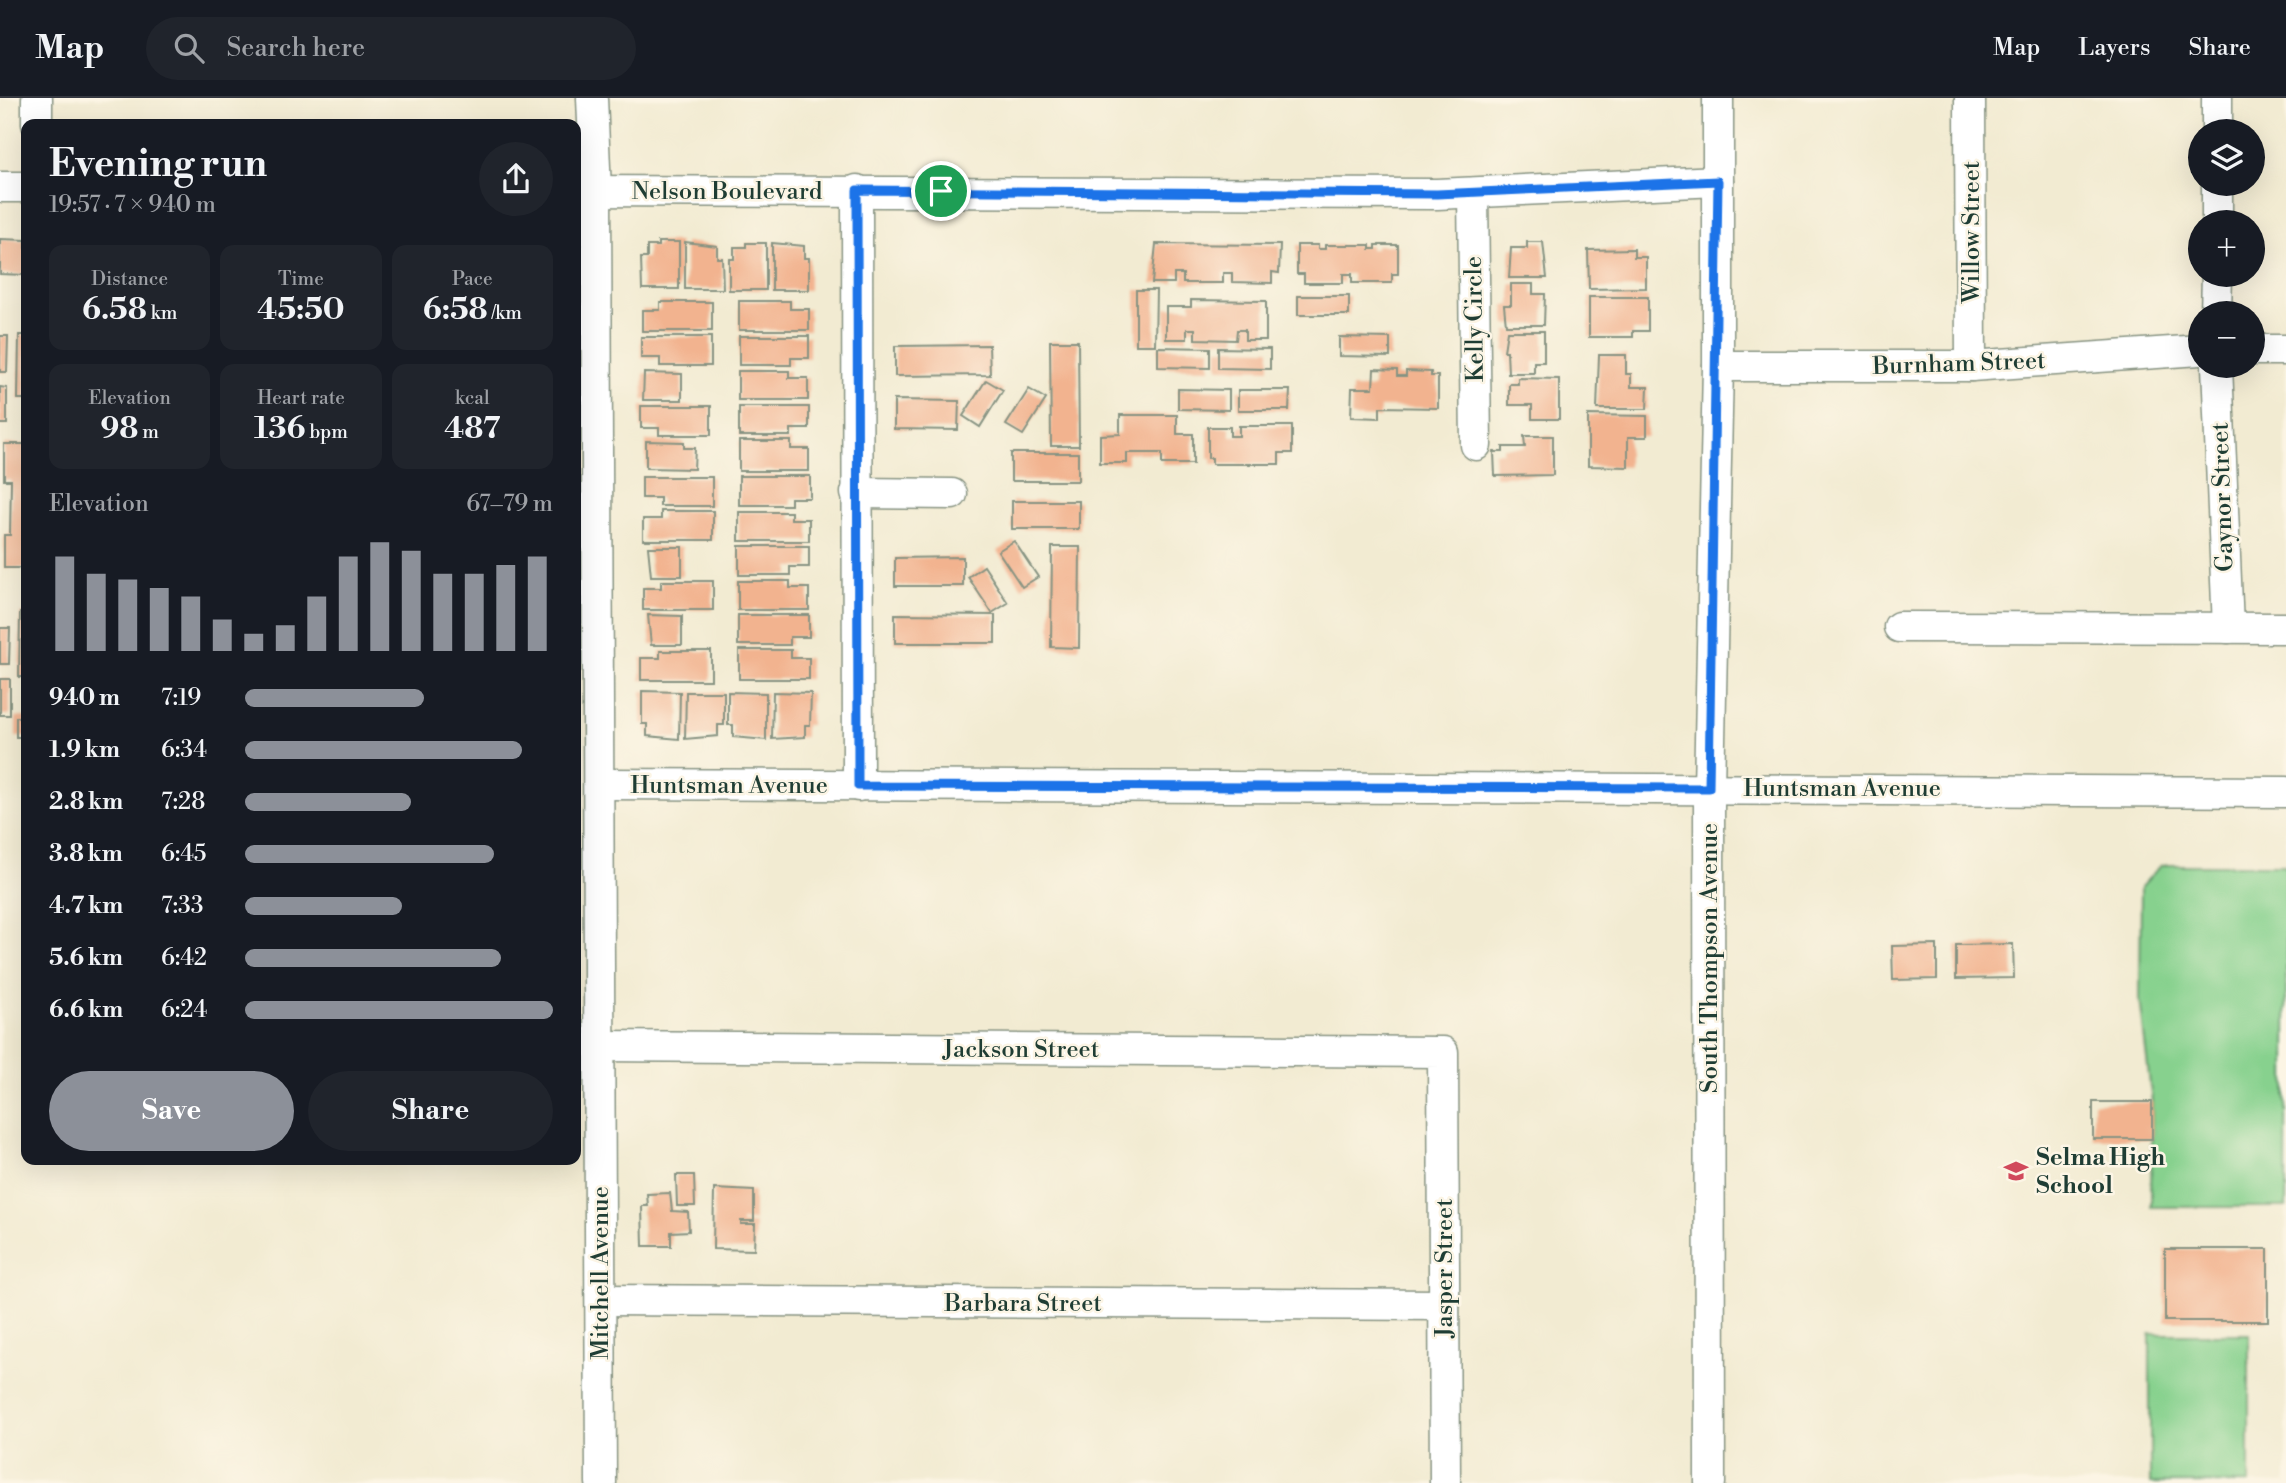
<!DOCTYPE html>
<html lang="en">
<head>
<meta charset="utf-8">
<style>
	:root { --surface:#171b24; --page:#20242c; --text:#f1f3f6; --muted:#9ea1a6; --line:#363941; --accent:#8c9099 }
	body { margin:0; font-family:"Libre Bodoni",serif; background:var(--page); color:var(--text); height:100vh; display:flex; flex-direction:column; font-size:26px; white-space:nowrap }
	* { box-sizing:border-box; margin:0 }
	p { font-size:23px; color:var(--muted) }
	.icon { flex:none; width:38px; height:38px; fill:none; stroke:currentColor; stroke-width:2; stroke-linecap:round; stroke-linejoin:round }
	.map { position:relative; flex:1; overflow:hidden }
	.drawer { position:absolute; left:21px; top:21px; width:560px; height:1046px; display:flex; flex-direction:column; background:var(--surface); border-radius:14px; box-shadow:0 7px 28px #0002 }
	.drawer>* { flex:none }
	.tools { position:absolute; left:2188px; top:21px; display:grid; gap:14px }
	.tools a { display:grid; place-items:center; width:77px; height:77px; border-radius:50%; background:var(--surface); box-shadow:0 7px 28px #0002; font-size:35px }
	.pin { position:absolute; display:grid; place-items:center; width:60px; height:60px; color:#fff; margin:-30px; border:4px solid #fff; border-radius:50%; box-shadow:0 2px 7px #0007 }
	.round { display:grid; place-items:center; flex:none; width:74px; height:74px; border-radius:37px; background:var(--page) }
	.head { display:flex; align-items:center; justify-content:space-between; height:119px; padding:0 28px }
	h1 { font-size:38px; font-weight:800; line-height:52px }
	.stats { display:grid; grid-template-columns:repeat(3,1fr); gap:10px; height:119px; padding:7px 28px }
	.stats div { display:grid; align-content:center; border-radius:14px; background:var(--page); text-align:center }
	.stats b { font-size:30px; font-weight:800 }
	.stats small { font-size:19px; font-weight:400 }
	.stats p { font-size:19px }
	.chart { height:196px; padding:14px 28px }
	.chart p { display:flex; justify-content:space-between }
	.chart svg { width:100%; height:126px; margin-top:7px; stroke:var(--accent); stroke-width:6 }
	.action { display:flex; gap:14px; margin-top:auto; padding:14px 28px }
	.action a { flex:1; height:80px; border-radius:42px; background:var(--accent); color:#fff; font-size:28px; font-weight:800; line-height:80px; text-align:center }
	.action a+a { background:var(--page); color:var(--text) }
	ul { padding:0 28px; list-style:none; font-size:23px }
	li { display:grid; grid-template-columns:112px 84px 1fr; align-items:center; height:52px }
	li i { height:18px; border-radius:9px; background:var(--accent) }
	header { display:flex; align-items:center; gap:42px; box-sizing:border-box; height:98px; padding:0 35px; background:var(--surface); border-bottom:2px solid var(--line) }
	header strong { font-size:33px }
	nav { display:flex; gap:38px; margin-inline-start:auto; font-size:24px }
	.search { width:490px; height:63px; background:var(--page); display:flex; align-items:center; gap:18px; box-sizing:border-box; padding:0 24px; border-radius:38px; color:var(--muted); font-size:26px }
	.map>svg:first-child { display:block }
</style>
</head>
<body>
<header>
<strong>Map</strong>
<div class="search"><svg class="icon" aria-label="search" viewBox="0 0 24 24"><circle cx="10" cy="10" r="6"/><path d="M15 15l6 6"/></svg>Search here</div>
<nav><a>Map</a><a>Layers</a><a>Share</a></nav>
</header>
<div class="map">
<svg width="2286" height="1385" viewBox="0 0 2286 1385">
	<rect width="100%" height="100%" fill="#fcf5e5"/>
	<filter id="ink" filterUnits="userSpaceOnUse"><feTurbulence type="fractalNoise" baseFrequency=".0143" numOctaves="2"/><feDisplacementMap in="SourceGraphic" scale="14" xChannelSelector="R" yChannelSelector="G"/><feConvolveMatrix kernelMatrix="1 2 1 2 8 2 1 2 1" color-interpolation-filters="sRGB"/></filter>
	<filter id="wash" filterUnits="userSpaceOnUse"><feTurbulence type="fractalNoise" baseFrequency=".00686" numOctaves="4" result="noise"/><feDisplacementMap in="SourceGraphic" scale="28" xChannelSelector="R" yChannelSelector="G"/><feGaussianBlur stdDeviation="1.57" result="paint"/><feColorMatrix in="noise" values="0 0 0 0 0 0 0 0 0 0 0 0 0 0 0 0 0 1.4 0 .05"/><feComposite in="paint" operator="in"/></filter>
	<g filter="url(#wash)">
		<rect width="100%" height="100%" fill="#f2ebd2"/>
		<!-- green -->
		<g fill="#87d18e" stroke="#538761" stroke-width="2">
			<polygon points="2161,767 2286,767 2286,1109 2151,1109 2152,1004 2140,901 2141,789"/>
			<rect x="2150" y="1236" width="99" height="149"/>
		</g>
		<g id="blocks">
			<!-- building -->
			<g fill="#f2b38f">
				<polygon points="0,141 26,142 26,177 0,176"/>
				<polygon points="658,144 679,144 679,191 642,191 641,160 647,160 647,148 658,148"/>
				<polygon points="685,144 717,148 717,160 722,160 723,191 685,191"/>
				<polygon points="1527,144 1543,144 1547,180 1509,180 1511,150 1527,150"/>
				<polygon points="746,145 766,145 766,192 729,192 729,161 734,161 734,149 746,149"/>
				<polygon points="772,145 804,148 804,160 809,160 809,192 772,192"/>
				<polygon points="1156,146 1280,147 1279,175 1272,174 1272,185 1232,184 1232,175 1223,175 1223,185 1183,185 1183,176 1174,176 1174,185 1152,185"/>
				<polygon points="1297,147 1318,147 1318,151 1325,151 1325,147 1370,147 1370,151 1376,151 1376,147 1398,147 1398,176 1392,176 1392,185 1352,185 1352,176 1343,176 1343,185 1304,185 1304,176 1297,176"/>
				<polygon points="1634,151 1634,159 1646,159 1646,190 1589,191 1588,152"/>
				<polygon points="1511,186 1533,186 1533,196 1545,196 1544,227 1506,227 1504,207 1511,207"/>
				<polygon points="1136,192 1156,192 1155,247 1136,247"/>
				<rect x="1298" y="198" width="51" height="19"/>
				<polygon points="1589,199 1648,199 1648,233 1633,233 1633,239 1589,239"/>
				<polygon points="1191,202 1266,203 1266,242 1245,242 1245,232 1237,232 1236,242 1195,241 1195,231 1187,231 1187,241 1166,241 1166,209 1191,209"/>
				<polygon points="739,203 790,203 790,211 809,211 809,232 739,232"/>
				<polygon points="660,204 712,204 712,233 642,233 642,212 660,212"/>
				<polygon points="1507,233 1544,233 1544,264 1534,264 1534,275 1508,275 1507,253 1504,253"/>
				<polygon points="19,237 26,237 26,301 18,301"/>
				<polygon points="0,238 8,238 7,274 0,274"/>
				<polygon points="739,238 809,238 809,260 791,260 791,267 739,267"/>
				<polygon points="641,239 711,239 711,268 660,268 660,260 641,260"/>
				<polygon points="1339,239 1390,240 1390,259 1339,258"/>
				<polygon points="1050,243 1078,243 1079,348 1051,348"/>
				<polygon points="989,247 990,277 895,278 895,248"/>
				<polygon points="1158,249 1210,250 1210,270 1158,269"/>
				<polygon points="1218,250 1270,251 1270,271 1218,270"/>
				<polygon points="1599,257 1626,257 1626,276 1631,276 1631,289 1648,289 1647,311 1597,311"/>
				<polygon points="1374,271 1397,272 1397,278 1406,278 1406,273 1431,274 1431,278 1438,278 1438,310 1380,309 1380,320 1351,319 1352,290 1373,290"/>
				<polygon points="738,273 789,273 789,280 808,280 808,302 738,302"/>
				<polygon points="644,275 682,276 682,302 643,302"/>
				<polygon points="1518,280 1559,281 1559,321 1532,321 1532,307 1509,307 1509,286 1518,286"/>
				<polygon points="986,282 1003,292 980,329 963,318"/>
				<polygon points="0,289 7,290 7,326 0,326"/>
				<polygon points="1029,291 1046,301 1023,337 1006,327"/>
				<polygon points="1178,291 1229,292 1229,312 1178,311"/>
				<polygon points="1238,292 1290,292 1289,312 1238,312"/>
				<polygon points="894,302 959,303 958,332 894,331"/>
				<polygon points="641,308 711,308 711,337 659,337 659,330 641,330"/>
				<polygon points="739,309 809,309 809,331 791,331 791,338 739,338"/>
				<polygon points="1120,317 1177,317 1177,336 1193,336 1193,366 1162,366 1162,355 1127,355 1127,365 1100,365 1100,337 1120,336"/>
				<polygon points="1588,317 1647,318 1647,339 1628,339 1628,369 1588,368"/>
				<polygon points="1239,328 1292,328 1292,355 1279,355 1279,366 1212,366 1212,360 1208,360 1208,329 1230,329 1230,338 1239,338"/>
				<polygon points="1524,338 1553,338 1553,377 1495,378 1494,354 1503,354 1503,349 1525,349"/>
				<polygon points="646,343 684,344 684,350 695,350 694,371 646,370"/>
				<polygon points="739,343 791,343 791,351 809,351 809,373 739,373"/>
				<polygon points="4,346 26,346 26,470 4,470 4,437 10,437 11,382 4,382"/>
				<rect x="1011" y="355" width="67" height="28"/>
				<polygon points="739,378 810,378 810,400 791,400 791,407 739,407"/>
				<polygon points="642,379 712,379 712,408 660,408 660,400 642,400"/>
				<rect x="1012" y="403" width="67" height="28"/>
				<polygon points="661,413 713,413 713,442 643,442 643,421 661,421"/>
				<polygon points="739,414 791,414 791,421 809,421 809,443 739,443"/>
				<polygon points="1014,443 1038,479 1022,489 998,453"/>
				<polygon points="739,448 809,448 809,469 790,469 790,477 739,477"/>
				<polygon points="648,449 682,449 682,478 651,478"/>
				<polygon points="1052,449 1080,449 1079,550 1051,549"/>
				<polygon points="963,459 963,488 895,488 895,460"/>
				<polygon points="984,468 1008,505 992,515 968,479"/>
				<polygon points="661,483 713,483 713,512 643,512 643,490 661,490"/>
				<polygon points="738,483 790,483 790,490 809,490 809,512 738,512"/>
				<polygon points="20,515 26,515 26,579 19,579"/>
				<polygon points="895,516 995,517 995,545 895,545"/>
				<polygon points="648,517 682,518 682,547 651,547"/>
				<polygon points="738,517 809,517 809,539 790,539 790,547 738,547"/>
				<polygon points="0,530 10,530 9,566 0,566"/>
				<polygon points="739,552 791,552 791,560 809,560 809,581 739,581"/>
				<polygon points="660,553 711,553 711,582 641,582 641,560 660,560"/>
				<rect x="0" y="581" width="10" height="36"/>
				<polygon points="642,593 680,594 679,641 647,638 647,626 642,626"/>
				<polygon points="686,594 724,594 724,627 718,627 718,638 685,641"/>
				<polygon points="728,594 766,595 766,642 733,639 733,627 728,627"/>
				<polygon points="773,594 811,595 810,627 805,627 805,639 772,641"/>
				<rect x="16" y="619" width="10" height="20"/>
				<polygon points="2013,846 2014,880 1956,881 1956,847"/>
				<polygon points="1937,847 1937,881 1893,882 1892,848"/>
				<rect x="2093" y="1004" width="59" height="37"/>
				<polygon points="676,1077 694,1077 695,1108 677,1108"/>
				<polygon points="714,1091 754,1093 754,1123 741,1123 741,1126 755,1126 754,1152 713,1151"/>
				<polygon points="670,1095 672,1113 688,1114 689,1133 671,1134 671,1148 643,1148 642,1108 648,1108 647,1096"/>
				<rect x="2165" y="1151" width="103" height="72"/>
			</g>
		</g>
	</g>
	<g filter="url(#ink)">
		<use href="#blocks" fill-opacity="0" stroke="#889483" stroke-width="2"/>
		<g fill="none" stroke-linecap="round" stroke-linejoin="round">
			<!-- minor casing -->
			<g stroke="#889483" stroke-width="33">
				<g id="minor">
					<polyline points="37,0 37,26"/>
					<polyline points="592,0 596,93 601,1385"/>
					<polyline points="1970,0 1971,268"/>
					<polyline points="2217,33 2217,0"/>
					<polyline points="0,89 26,89"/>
					<polyline points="857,92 858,688"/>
					<polyline points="576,93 1437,96 1718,83"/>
					<polyline points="1473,95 1476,347"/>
					<polyline points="2217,124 2217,86"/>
					<polyline points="2216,215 2217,177"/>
					<polyline points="2252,252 2286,252"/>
					<polyline points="1718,268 1971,268 2200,252"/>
					<polyline points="2217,268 2228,530"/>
					<polyline points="856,395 952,396"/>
					<polyline points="1899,529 2286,530"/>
					<polyline points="601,686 2286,694"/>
					<polyline points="599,948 1443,954 1445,1385"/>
					<polyline points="601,1202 1444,1207"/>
					<polyline points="1710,1385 1709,690 1718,268 1718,0"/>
				</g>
			</g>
			<!-- minor -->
			<use href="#minor" stroke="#fff" stroke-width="30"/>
		</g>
	</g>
	<g fill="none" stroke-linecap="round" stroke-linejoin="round" filter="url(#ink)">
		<!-- route casing -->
		<g stroke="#fff" stroke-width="14">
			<polygon id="route" points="1718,83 1709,690 858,688 857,92 1437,96"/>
		</g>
		<!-- route -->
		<use href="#route" stroke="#1a73e8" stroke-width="9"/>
	</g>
	<!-- icons -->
	<defs>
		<g id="school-bare" transform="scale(1.89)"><path d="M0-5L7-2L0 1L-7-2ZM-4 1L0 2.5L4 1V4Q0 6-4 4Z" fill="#d1495b" stroke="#fcf5e5" stroke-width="2.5" paint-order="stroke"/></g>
	</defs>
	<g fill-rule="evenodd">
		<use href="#school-bare" x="2016" y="1073"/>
	</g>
	<g text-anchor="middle" stroke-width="5" stroke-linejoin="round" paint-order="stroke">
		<!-- street labels -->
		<g font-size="24" fill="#1f3d34" stroke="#fcf5e5">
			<text x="727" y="101">Nelson Boulevard</text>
			<text transform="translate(1971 134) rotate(-90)" y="8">Willow Street</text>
			<text transform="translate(1474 221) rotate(-91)" y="8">Kelly Circle</text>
			<text transform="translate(1959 265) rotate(-2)" y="8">Burnham Street</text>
			<text transform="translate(2222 399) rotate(-92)" y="8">Gaynor Street</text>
			<text x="729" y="695">Huntsman Avenue</text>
			<text x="1842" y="698">Huntsman Avenue</text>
			<text transform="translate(1709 860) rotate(-90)" y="8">South Thompson Avenue</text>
			<text x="1021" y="959">Jackson Street</text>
			<text transform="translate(1444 1170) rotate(-90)" y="8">Jasper Street</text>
			<text transform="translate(600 1175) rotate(-90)" y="8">Mitchell Avenue</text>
			<text x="1023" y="1213">Barbara Street</text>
		</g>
		<!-- poi labels -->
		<g font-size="24" font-weight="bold" fill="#1f3d34" stroke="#fcf5e5" text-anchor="start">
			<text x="2036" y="1067">Selma High<tspan x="2036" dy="28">School</tspan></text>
		</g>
	</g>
</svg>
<div class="tools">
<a><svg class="icon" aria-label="layers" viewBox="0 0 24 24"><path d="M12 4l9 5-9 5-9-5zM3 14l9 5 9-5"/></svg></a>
<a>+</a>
<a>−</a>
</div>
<div class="pin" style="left:941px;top:93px;background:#1e9e55"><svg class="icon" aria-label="arrive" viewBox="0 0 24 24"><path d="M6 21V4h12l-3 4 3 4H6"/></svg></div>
<section class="drawer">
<div class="head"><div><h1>Evening run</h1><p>19:57 · 7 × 940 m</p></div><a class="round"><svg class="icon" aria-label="share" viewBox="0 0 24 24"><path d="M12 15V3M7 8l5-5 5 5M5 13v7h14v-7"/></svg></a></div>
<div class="stats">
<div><p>Distance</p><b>6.58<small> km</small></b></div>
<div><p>Time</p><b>45:50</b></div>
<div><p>Pace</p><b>6:58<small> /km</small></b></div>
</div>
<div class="stats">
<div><p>Elevation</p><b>98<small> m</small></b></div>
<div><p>Heart rate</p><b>136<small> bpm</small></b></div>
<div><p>kcal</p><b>487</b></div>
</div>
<div class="chart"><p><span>Elevation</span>67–79 m</p>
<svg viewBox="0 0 160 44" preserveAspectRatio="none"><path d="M5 44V11M15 44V17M25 44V19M35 44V22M45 44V25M55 44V33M65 44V38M75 44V35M85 44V25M95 44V11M105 44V6M115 44V9M125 44V17M135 44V17M145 44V14M155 44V11"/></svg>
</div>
<ul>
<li><b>940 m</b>7:19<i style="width:58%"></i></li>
<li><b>1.9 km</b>6:34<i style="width:90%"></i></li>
<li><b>2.8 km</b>7:28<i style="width:54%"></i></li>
<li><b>3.8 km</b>6:45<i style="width:81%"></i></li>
<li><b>4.7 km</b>7:33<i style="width:51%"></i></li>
<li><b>5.6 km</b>6:42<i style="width:83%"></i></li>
<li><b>6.6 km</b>6:24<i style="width:100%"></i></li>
</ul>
<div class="action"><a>Save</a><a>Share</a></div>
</section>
</div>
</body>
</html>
